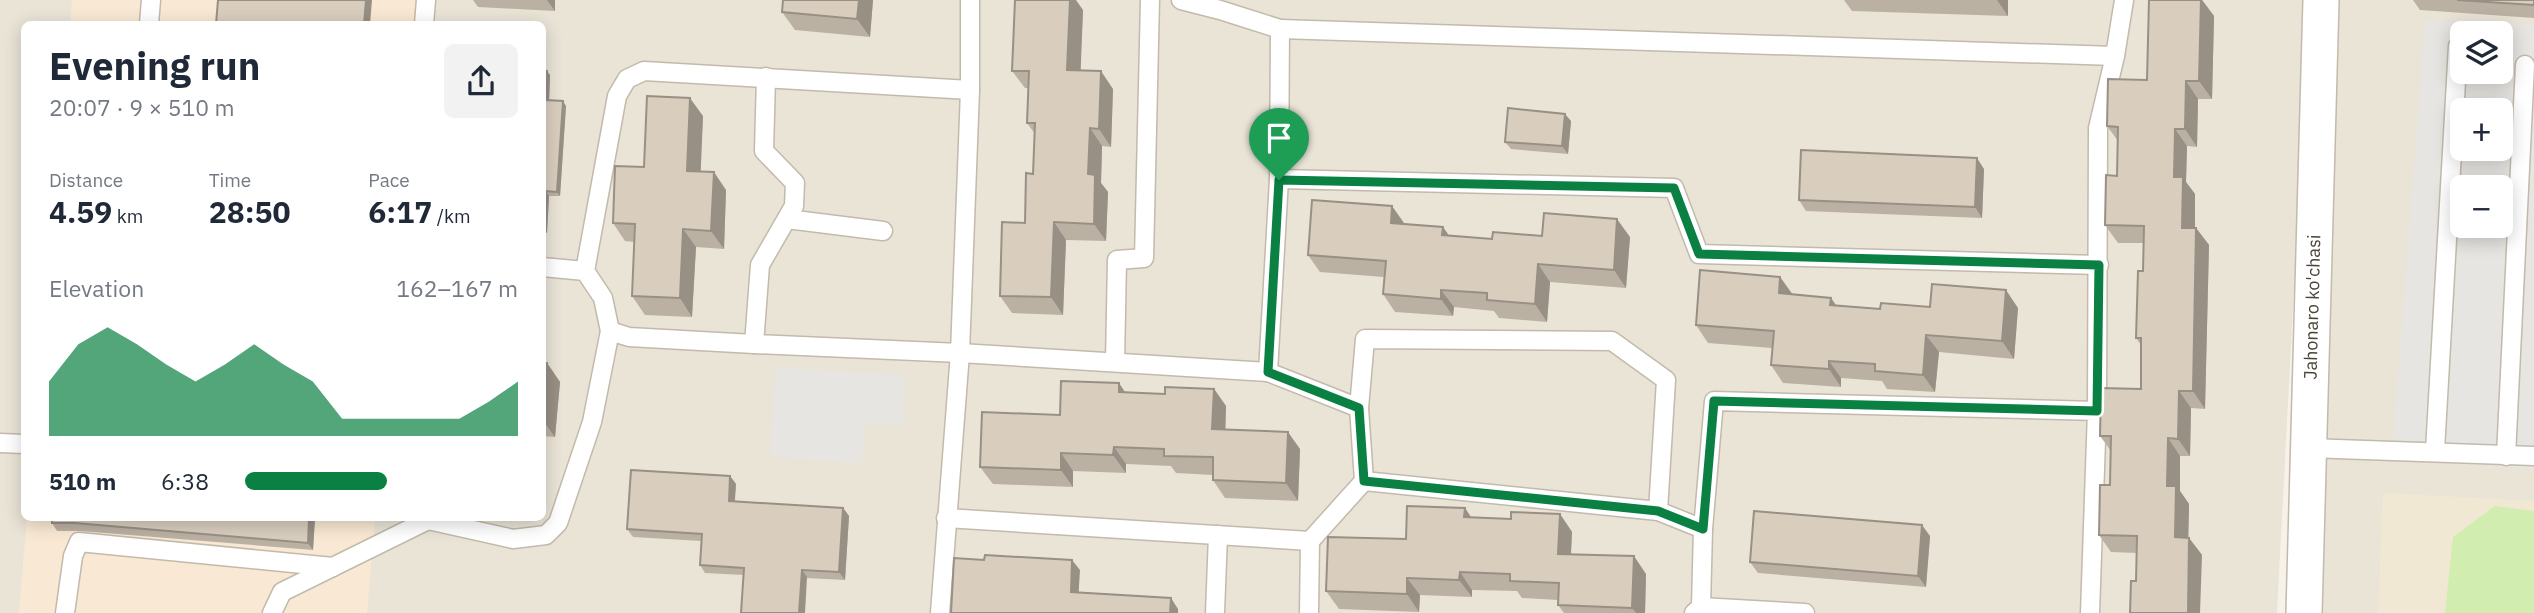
<!DOCTYPE html>
<html lang="en">
<head>
<meta charset="utf-8">
<style>
	:root { --surface:#fff; --page:#f2f2f3; --text:#1f2937; --muted:#747a83; --accent:#0b8043 }
	body { margin:0; font-family:"IBM Plex Sans",sans-serif; background:var(--page); color:var(--text); height:100vh; display:flex; flex-direction:column; font-size:26px; white-space:nowrap }
	* { box-sizing:border-box; margin:0 }
	p { font-size:23px; color:var(--muted) }
	.icon { flex:none; width:38px; height:38px; fill:none; stroke:currentColor; stroke-width:2; stroke-linecap:round; stroke-linejoin:round }
	.map { position:relative; flex:1; overflow:hidden }
	.panel { position:absolute; left:21px; top:21px; width:525px; height:500px; display:flex; flex-direction:column; background:var(--surface); border-radius:10px; box-shadow:0 4px 18px #0003 }
	.panel>* { flex:none }
	.controls { position:absolute; left:2450px; top:21px; display:grid; gap:14px }
	.controls a { display:grid; place-items:center; width:63px; height:63px; border-radius:10px; background:var(--surface); box-shadow:0 4px 18px #0003; font-size:35px }
	.pin { position:absolute; display:grid; place-items:center; width:60px; height:60px; color:#fff; margin:-72px -30px; border-radius:50% 50% 50% 0; rotate:-45deg; box-shadow:0 0 7px #0007 }
	.pin .icon { rotate:45deg }
	.round { display:grid; place-items:center; flex:none; width:74px; height:74px; border-radius:10px; background:var(--page) }
	.headline { display:flex; align-items:center; justify-content:space-between; height:119px; padding:0 28px }
	h1 { font-size:38px; font-weight:800; line-height:52px }
	.metrics { display:grid; grid-template-columns:repeat(3,1fr); gap:10px; height:119px; padding:7px 28px }
	.metrics div { display:grid; align-content:center }
	.metrics b { font-size:30px; font-weight:800 }
	.metrics small { font-size:19px; font-weight:400 }
	.metrics p { font-size:19px }
	.chart { height:196px; padding:14px 28px }
	.chart p { display:flex; justify-content:space-between }
	.chart svg { width:100%; height:126px; margin-top:7px; fill:var(--accent); opacity:.7 }
	ul { padding:0 28px; list-style:none; font-size:23px }
	li { display:grid; grid-template-columns:112px 84px 1fr; align-items:center; height:52px }
	li i { height:18px; border-radius:9px; background:var(--accent) }
	.map>svg:first-child { display:block }
</style>
</head>
<body>
<div class="map">
<svg width="2534" height="613" viewBox="0 0 2534 613">
	<rect width="100%" height="100%" fill="#f6f2e9"/>
	<!-- residential -->
	<g fill="#eae4d7" fill-rule="evenodd">
		<path d="M 0,0 L 2309,0 L 2277,613 L 0,613 ZM 24,24 L 542,24 L 542,518 L 24,518 Z"/>
		<path d="M 2321,0 L 2534,0 L 2534,613 L 2304,613 ZM 2462,33 L 2501,33 L 2501,72 L 2462,72 ZM 2462,110 L 2501,110 L 2501,149 L 2462,149 ZM 2462,187 L 2501,187 L 2501,226 L 2462,226 Z"/>
	</g>
	<!-- commercial -->
	<g fill="#f9e9d4">
		<polygon points="72,0 420,0 418,24 70,24"/>
		<polygon points="27,518 375,518 367,613 19,613"/>
	</g>
	<!-- education -->
	<polygon fill="#f0e8d2" points="2383,493 2534,501 2534,613 2378,613"/>
	<!-- green -->
	<polygon fill="#d1edaf" points="2495,506 2534,511 2534,613 2445,613 2453,537"/>
	<!-- parking -->
	<g fill="#e7e5e1" fill-rule="evenodd">
		<path d="M 2425,20 L 2534,25 L 2534,470 L 2392,459 ZM 2462,33 L 2501,33 L 2501,72 L 2462,72 ZM 2462,110 L 2501,110 L 2501,149 L 2462,149 ZM 2462,187 L 2501,187 L 2501,226 L 2462,226 Z"/>
		<polygon points="775,368 906,375 903,426 864,424 862,463 770,457"/>
	</g>
	<g fill="none" stroke-linecap="round" stroke-linejoin="round">
		<!-- lane casing -->
		<g stroke="#c2baab" stroke-width="21">
			<g id="lane">
				<polyline points="1181,0 1220,10 1280,29 1279,179 1268,372 1359,408 1364,481 1658,511 1703,529"/>
				<polyline points="149,24 151,0"/>
				<polyline points="424,24 426,0"/>
				<polyline points="1280,29 2115,56"/>
				<polyline points="766,77 764,151 795,183 794,206 760,265 754,344 960,353 1268,372"/>
				<polyline points="1279,179 1674,188 1699,254 2099,265"/>
				<polyline points="787,219 883,231"/>
				<polyline points="542,267 585,271 603,298 610,331 629,337 754,344"/>
				<polyline points="585,271 617,96 627,79 644,71 970,90"/>
				<polyline points="1115,362 1117,260 1144,258 1150,0"/>
				<polyline points="1359,408 1365,339 1612,341 1666,380 1658,511"/>
				<polyline points="2097,411 2098,128 2115,56 2124,0"/>
				<polyline points="0,443 24,444"/>
				<polyline points="2309,448 2534,456"/>
				<polyline points="2435,451 2458,46"/>
				<polyline points="2506,456 2525,65"/>
				<polyline points="946,518 1310,541 1309,613"/>
				<polyline points="428,520 513,539 546,535 558,523 592,422 610,331"/>
				<polyline points="1310,541 1364,481"/>
				<polyline points="1701,607 1703,529 1714,401 2097,411 2090,613"/>
				<polyline points="65,613 73,556 79,542 333,567"/>
				<polyline points="272,613 282,592 428,520 428,518"/>
				<polyline points="940,613 960,353 970,90 970,0"/>
				<polyline points="1215,613 1218,535"/>
				<polyline points="1694,613 1701,607 1805,613"/>
			</g>
		</g>
		<!-- street casing -->
		<g stroke="#c2baab" stroke-width="38">
			<g id="street">
				<path id="s1" d="M 2304,613 L 2321,0"/>
			</g>
		</g>
		<!-- lane -->
		<use href="#lane" stroke="#fff" stroke-width="18"/>
		<!-- street -->
		<use href="#street" stroke="#fff" stroke-width="35"/>
	</g>
	<!-- wall -->
	<g fill="#bbb1a3">
		<polygon points="473,0 555,0 555,11 478,7"/>
		<polygon points="783,0 873,0 870,37 795,30 782,12"/>
		<polygon points="1844,0 2008,0 2008,16 1852,11"/>
		<polygon points="2149,0 2202,0 2214,16 2212,99 2198,99 2197,147 2187,146 2186,182 2195,194 2195,228 2196,228 2209,245 2205,409 2191,408 2190,456 2180,456 2180,491 2189,504 2188,538 2189,538 2202,555 2136,581 2137,553 2111,552 2099,535 2110,485 2111,451 2100,436 2141,389 2141,345 2136,338 2143,271 2144,243 2118,243 2105,225 2117,176 2118,141 2107,126 2147,80"/>
		<polygon points="2413,0 2534,0 2534,18 2420,10"/>
		<polygon points="1083,10 1080,70 1113,89 1111,147 1102,146 1101,183 1108,192 1106,241 1066,240 1063,315 1012,313 1000,296 1025,223 1033,174 1035,134 1027,123 1028,88 1025,88 1012,71"/>
		<polygon points="542,71 550,75 549,100 566,106 560,196 549,196 547,233 542,233"/>
		<polygon points="703,116 700,171 726,190 724,249 696,247 692,317 645,315 632,296 635,242 625,241 613,223 644,167"/>
		<polygon points="1571,121 1568,154 1511,149 1505,142"/>
		<polygon points="1984,169 1982,218 1806,211 1799,200"/>
		<polygon points="1404,224 1449,235 1492,239 1542,236 1630,237 1626,288 1550,282 1547,322 1499,318 1494,311 1454,307 1453,316 1395,312 1383,294 1384,277 1320,272 1308,255"/>
		<polygon points="1780,277 1792,294 1837,306 1880,309 1930,307 2018,308 2014,359 1939,352 1935,392 1887,389 1882,381 1841,378 1841,387 1783,383 1771,365 1772,348 1708,343 1696,325"/>
		<polygon points="542,363 547,363 560,382 555,437 542,436"/>
		<polygon points="1214,389 1226,406 1225,429 1300,449 1298,501 1225,498 1213,480 1213,475 1176,473 1171,466 1126,464 1126,473 1073,471 1073,487 993,484 980,467 1060,415 1125,392 1165,394"/>
		<polygon points="730,476 736,484 735,501 843,508 849,516 845,580 705,573 700,565 701,541 633,537 627,529"/>
		<polygon points="1560,514 1572,532 1571,554 1646,574 1645,613 1564,613 1558,605 1558,600 1522,598 1517,591 1472,590 1472,597 1420,595 1419,612 1339,609 1326,591 1406,539 1472,518 1511,519"/>
		<polygon points="315,518 313,550 80,531 57,531 52,523"/>
		<polygon points="1930,536 1926,587 1758,573 1750,562"/>
	</g>
	<!-- shaded-wall -->
	<g fill="#989085">
		<polygon points="366,0 372,0 370,24 364,24"/>
		<polygon points="547,0 555,0 555,11"/>
		<polygon points="859,0 873,0 870,37 857,19"/>
		<polygon points="1070,0 1076,0 1083,10 1080,87 1067,70"/>
		<polygon points="1997,0 2008,0 2008,16"/>
		<polygon points="2201,0 2202,0 2214,16 2212,99 2199,81"/>
		<polygon points="547,71 550,75 549,104 546,100"/>
		<polygon points="1101,71 1113,89 1111,147 1099,129"/>
		<polygon points="2186,81 2198,99 2197,147 2185,129"/>
		<polygon points="690,98 703,116 700,189 687,171"/>
		<polygon points="563,101 566,106 560,196 557,192"/>
		<polygon points="1565,114 1571,121 1568,154 1562,146"/>
		<polygon points="1090,128 1102,146 1101,183 1108,192 1106,241 1094,224 1088,174"/>
		<polygon points="2175,129 2187,146 2186,182 2195,194 2195,245 2182,228 2174,177"/>
		<polygon points="1977,158 1984,169 1982,218 1975,207"/>
		<polygon points="714,172 726,190 724,249 711,231"/>
		<polygon points="546,191 549,196 547,233 544,229"/>
		<polygon points="1392,206 1404,223 1391,223"/>
		<polygon points="1617,219 1630,237 1626,288 1614,270"/>
		<polygon points="1054,222 1066,240 1063,315 1051,297"/>
		<polygon points="1443,227 1455,244 1442,235"/>
		<polygon points="2196,228 2209,245 2205,409 2193,391"/>
		<polygon points="683,229 696,247 692,317 680,298"/>
		<polygon points="1538,264 1550,282 1547,322 1535,304"/>
		<polygon points="1780,277 1793,295 1779,293"/>
		<polygon points="1441,290 1454,307 1453,316 1441,299"/>
		<polygon points="2006,290 2018,308 2014,359 2002,341"/>
		<polygon points="1831,298 1843,315 1830,305"/>
		<polygon points="1926,335 1939,352 1935,392 1923,375"/>
		<polygon points="1829,361 1841,378 1841,387 1829,369"/>
		<polygon points="547,363 560,382 555,437 542,419"/>
		<polygon points="1119,383 1131,401 1119,392"/>
		<polygon points="1214,389 1226,406 1225,446 1212,429"/>
		<polygon points="2179,391 2191,408 2190,456 2178,439"/>
		<polygon points="1288,432 1300,449 1298,501 1286,483"/>
		<polygon points="2168,438 2180,456 2180,491 2189,504 2188,555 2175,537 2167,486"/>
		<polygon points="1114,447 1126,464 1126,473 1113,455"/>
		<polygon points="1061,453 1073,471 1073,487 1061,470"/>
		<polygon points="730,476 736,484 734,509 729,501"/>
		<polygon points="843,508 849,516 845,580 839,572"/>
		<polygon points="1465,508 1477,526 1464,517"/>
		<polygon points="1560,514 1572,532 1570,571 1558,554"/>
		<polygon points="309,518 315,518 313,550 308,543"/>
		<polygon points="1922,525 1930,536 1926,587 1918,576"/>
		<polygon points="2189,538 2202,555 2200,613 2188,613"/>
		<polygon points="1634,556 1646,574 1645,613 1636,613 1632,608"/>
		<polygon points="1072,560 1080,570 1078,603 1071,592"/>
		<polygon points="802,570 807,577 805,613 799,613"/>
		<polygon points="1460,572 1472,590 1472,597 1459,580"/>
		<polygon points="1407,578 1420,595 1419,612 1407,594"/>
		<polygon points="1171,598 1178,609 1178,613 1170,613"/>
	</g>
	<!-- building -->
	<g fill="#d9cebe" stroke="#989085" stroke-width="2">
		<polygon points="218,0 366,0 364,24 216,24"/>
		<polygon points="783,0 859,0 857,19 782,12"/>
		<polygon points="1015,0 1070,0 1067,70 1101,71 1099,129 1090,128 1088,174 1095,175 1094,224 1054,222 1051,297 1000,296 1002,222 1025,223 1026,173 1033,174 1035,123 1027,123 1029,71 1012,71"/>
		<polygon points="2149,0 2201,0 2199,81 2186,81 2185,129 2175,129 2174,177 2183,177 2182,228 2196,228 2193,391 2179,391 2178,439 2168,438 2167,486 2176,486 2175,537 2189,538 2188,613 2130,613 2131,581 2136,581 2137,536 2099,535 2100,485 2110,485 2111,436 2100,436 2101,388 2141,389 2141,338 2136,338 2138,271 2143,271 2144,226 2105,225 2106,175 2117,176 2118,127 2107,126 2108,79 2147,80"/>
		<polygon points="2457,0 2534,0 2534,5"/>
		<polygon points="542,71 547,71 546,100 563,101 557,192 546,191 544,229 542,229"/>
		<polygon points="647,96 690,98 687,171 714,172 711,231 683,229 680,298 632,296 635,224 613,223 615,166 644,167"/>
		<polygon points="1508,108 1565,114 1562,146 1505,142"/>
		<polygon points="1801,150 1977,158 1975,207 1799,200"/>
		<polygon points="1312,200 1392,206 1391,223 1443,227 1442,235 1492,239 1493,232 1542,236 1544,213 1617,219 1614,270 1538,264 1535,304 1487,300 1487,293 1441,290 1441,299 1383,294 1386,261 1308,255"/>
		<polygon points="1700,270 1780,277 1779,293 1831,298 1830,305 1880,309 1881,303 1930,307 1932,284 2006,290 2002,341 1926,335 1923,375 1875,371 1875,364 1829,361 1829,369 1771,365 1774,331 1696,325"/>
		<polygon points="542,363 547,363 542,414"/>
		<polygon points="1061,381 1119,383 1119,392 1165,394 1165,387 1214,389 1212,429 1288,432 1286,483 1213,480 1213,457 1164,456 1164,449 1114,447 1113,455 1061,453 1061,470 980,467 982,412 1060,415"/>
		<polygon points="631,470 730,476 729,501 843,508 839,572 802,570 799,613 741,613 744,568 700,565 702,534 627,529"/>
		<polygon points="1407,506 1465,508 1464,517 1511,519 1511,512 1560,514 1558,554 1634,556 1632,608 1558,605 1559,583 1510,581 1510,574 1460,572 1459,580 1407,578 1407,594 1326,591 1328,537 1406,539"/>
		<polygon points="1754,511 1922,525 1918,576 1750,562"/>
		<polygon points="52,518 309,518 308,543 75,523 52,523"/>
		<polygon points="985,555 1072,560 1071,592 1171,598 1170,613 951,613 954,558 984,560"/>
	</g>
	<g fill="none" stroke-linecap="round" stroke-linejoin="round">
		<!-- route casing -->
		<g stroke="#fff" stroke-width="14">
			<polygon id="route" points="1279,180 1674,188 1699,254 2099,265 2097,411 1714,401 1703,529 1658,511 1364,481 1359,408 1268,372"/>
		</g>
		<!-- route -->
		<use href="#route" stroke="#0b8043" stroke-width="9"/>
	</g>
	<g text-anchor="middle" stroke-width="5" stroke-linejoin="round" paint-order="stroke">
		<!-- street labels -->
		<g font-size="18" fill="#4b4337" stroke="#fff">
			<text dy="6" stroke="none"><textPath href="#s1" startOffset="306">Jahonaro ko'chasi</textPath></text>
		</g>
	</g>
</svg>
<div class="controls">
<a><svg class="icon" aria-label="layers" viewBox="0 0 24 24"><path d="M12 4l9 5-9 5-9-5zM3 14l9 5 9-5"/></svg></a>
<a>+</a>
<a>−</a>
</div>
<div class="pin" style="left:1279px;top:180px;background:#1e9e55"><svg class="icon" aria-label="arrive" viewBox="0 0 24 24"><path d="M6 21V4h12l-3 4 3 4H6"/></svg></div>
<section class="panel">
<div class="headline"><div><h1>Evening run</h1><p>20:07 · 9 × 510 m</p></div><a class="round"><svg class="icon" aria-label="share" viewBox="0 0 24 24"><path d="M12 15V3M7 8l5-5 5 5M5 13v7h14v-7"/></svg></a></div>
<div class="metrics">
<div><p>Distance</p><b>4.59<small> km</small></b></div>
<div><p>Time</p><b>28:50</b></div>
<div><p>Pace</p><b>6:17<small> /km</small></b></div>
</div>
<div class="chart"><p><span>Elevation</span>162–167 m</p>
<svg viewBox="0 0 160 44" preserveAspectRatio="none"><path d="M0 44V25L10 12L20 6L30 12L40 19L50 25L60 19L70 12L80 19L90 25L100 38L110 38L120 38L130 38L140 38L150 32L160 25V44z"/></svg>
</div>
<ul>
<li><b>510 m</b>6:38<i style="width:52%"></i></li>
</ul>
</section>
</div>
</body>
</html>
